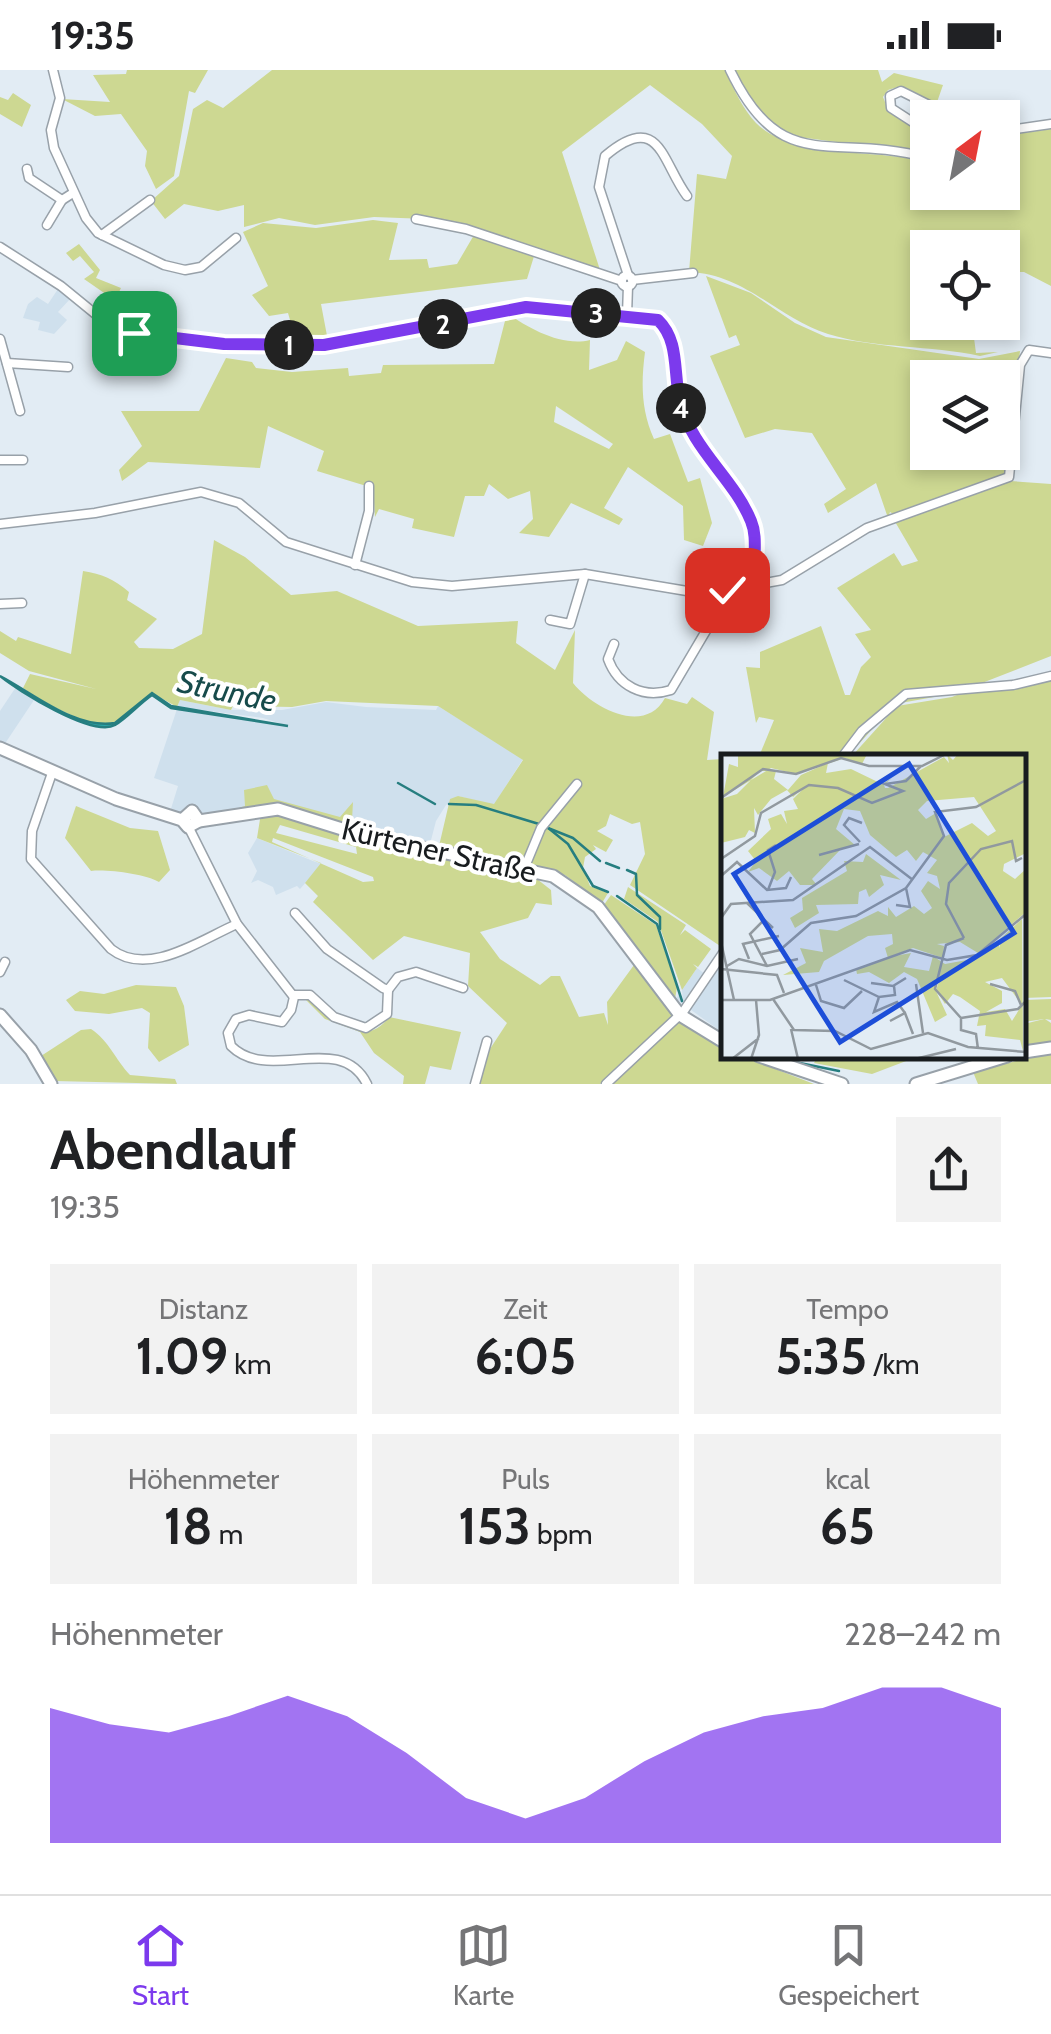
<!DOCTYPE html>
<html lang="de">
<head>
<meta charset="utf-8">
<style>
	:root { --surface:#fff; --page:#f2f2f2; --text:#202124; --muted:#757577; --line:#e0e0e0; --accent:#7c3aed }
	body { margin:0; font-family:Cabin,sans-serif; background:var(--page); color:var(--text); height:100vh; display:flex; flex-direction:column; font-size:38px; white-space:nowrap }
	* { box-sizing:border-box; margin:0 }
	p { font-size:32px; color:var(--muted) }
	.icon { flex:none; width:55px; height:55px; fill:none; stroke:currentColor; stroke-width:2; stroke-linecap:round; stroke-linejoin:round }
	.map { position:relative; height:1014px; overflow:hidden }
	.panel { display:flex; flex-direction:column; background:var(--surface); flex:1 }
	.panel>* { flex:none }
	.needle { width:65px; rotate:32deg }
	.buttons { position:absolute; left:910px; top:30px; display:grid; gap:20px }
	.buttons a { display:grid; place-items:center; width:110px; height:110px; border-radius:0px; background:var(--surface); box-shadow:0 5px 15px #0003; font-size:50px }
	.pin { position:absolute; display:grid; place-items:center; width:85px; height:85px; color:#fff; margin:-42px; border-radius:20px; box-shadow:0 5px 15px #0006 }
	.km { position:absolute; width:50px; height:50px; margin:-25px; border-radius:50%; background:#222; color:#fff; font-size:28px; line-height:50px; text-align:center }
	.round { display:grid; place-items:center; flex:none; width:105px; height:105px; border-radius:0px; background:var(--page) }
	.summary { display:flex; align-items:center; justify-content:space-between; height:170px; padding:0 50px }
	h1 { font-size:55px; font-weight:800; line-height:75px }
	.stats { display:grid; grid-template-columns:repeat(3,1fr); gap:15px; height:170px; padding:10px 50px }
	.stats div { display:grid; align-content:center; border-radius:0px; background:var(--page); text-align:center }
	.stats b { font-size:50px; font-weight:800 }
	.stats small { font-size:28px; font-weight:400 }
	.stats p { font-size:28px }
	.chart { height:280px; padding:20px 50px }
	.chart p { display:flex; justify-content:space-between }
	.chart svg { width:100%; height:180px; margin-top:10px; fill:var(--accent); opacity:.7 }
	.status { display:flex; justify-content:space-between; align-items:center; height:70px; padding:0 50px; background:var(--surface); direction:ltr }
	.status svg { height:28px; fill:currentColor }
	.tab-bar { display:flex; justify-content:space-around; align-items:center; height:140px; border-top:2px solid var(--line); background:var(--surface); font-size:28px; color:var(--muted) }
	.tab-bar a { display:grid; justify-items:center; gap:5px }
	.tab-bar .current { color:var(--accent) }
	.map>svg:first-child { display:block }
</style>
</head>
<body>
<div class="status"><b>19:35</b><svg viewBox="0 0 49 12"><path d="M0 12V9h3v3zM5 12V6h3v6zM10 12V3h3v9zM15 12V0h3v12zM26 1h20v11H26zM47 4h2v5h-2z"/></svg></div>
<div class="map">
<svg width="1051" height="1014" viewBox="0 0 1051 1014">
	<rect width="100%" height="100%" fill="#e2ecf4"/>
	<!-- built -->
	<g fill="#cfe0ed">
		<polygon points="58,219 70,229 58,242 67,250 54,264 38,260 40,252 23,248 28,234 37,227 48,234"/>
		<polygon points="16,617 34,630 4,675 0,673 0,641"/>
		<polygon points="180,630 231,640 282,640 326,632 366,637 436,640 438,636 523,689 494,735 458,726 446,735 436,751 430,774 328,752 280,736 220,744 175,743 170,742 178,716 154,708 177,639 288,656 263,648 177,637"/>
		<polygon points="257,768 313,791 322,794 300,819 297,816 276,825 273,817 258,810 251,813 257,801 248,783"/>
		<polygon points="723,881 723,963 676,929 679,924 683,931 682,920 697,898 705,904"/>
	</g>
	<!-- green -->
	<g fill="#cdd892" fill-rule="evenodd">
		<polygon points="127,0 208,0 195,23 189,21 174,106 156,119 145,96 147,81 121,44 95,46 62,29 110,32 93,5 126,4"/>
		<path d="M 272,0 L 725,0 C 734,19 742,38 756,53 C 791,89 880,79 927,92 L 928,122 L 1002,122 L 1003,66 L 1051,59 L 1051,216 L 1024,202 L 1003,202 L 1002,178 L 928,178 L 928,252 L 972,253 L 976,283 L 998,282 L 980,286 C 930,275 876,279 828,264 C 778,248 745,204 689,202 L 697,104 L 726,109 L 732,86 L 702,54 L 650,15 L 562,82 L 600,200 L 427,149 L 374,147 L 315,155 L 279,148 L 244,157 L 244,135 L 218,141 L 184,134 L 165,149 L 151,131 L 179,106 L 193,39 L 207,30 L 223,38 Z"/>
		<polygon points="734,0 878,0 882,12 894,3 943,15 936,35 901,16 888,20 883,27 889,42 927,67 927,84 791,66 763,51"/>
		<polygon points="13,23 31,35 22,57 0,44 0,27 8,30"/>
		<polygon points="373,150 398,153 389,190 427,189 429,198 457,194 474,165 535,183 527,209 321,234 328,271 296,271 288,243 269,246 252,225 268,216 243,162 263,153 316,158"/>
		<polygon points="79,174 100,200 96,208 121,218 118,224 114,222 110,227 84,209 94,202 80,186 73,191 66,183"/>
		<path d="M 706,206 L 751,223 L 795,253 L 826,267 L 979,289 L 1020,281 L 1006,405 L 895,445 L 890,442 L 888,448 L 876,413 L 828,443 L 824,434 L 846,419 L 812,363 L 775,359 L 745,368 L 710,286 L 740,275 L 736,265 L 729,268 ZM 928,308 L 1002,308 L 1002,382 L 928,382 Z"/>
		<path d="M 507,243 C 528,258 562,277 590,270 L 589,300 L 617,290 L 626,271 L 645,282 C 641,313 641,340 654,369 L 670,364 L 688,412 L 700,408 L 712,453 L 703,476 L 684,470 L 683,436 L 628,397 L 604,438 L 623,449 L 619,455 L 571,433 L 549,467 L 519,463 L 533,449 L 530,421 L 508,429 L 489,414 L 484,426 L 465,426 L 454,467 L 412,458 L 414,449 L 379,439 L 375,447 L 373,418 L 317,401 L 324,381 L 268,356 L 260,398 L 148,392 L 122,411 L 119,400 L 142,376 L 121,341 L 199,341 L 226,288 L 252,292 L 256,298 L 292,302 L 348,298 L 349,306 L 381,303 L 383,295 L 494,294 ZM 556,336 L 613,374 L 609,379 L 554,352 Z"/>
		<polygon points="1010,411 1051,414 1051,586 982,613 904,622 868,653 904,625 951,624 895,634 848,686 744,686 760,684 774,650 759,647 756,653 746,597 760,598 760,582 821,556 845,625 850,625 861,597 871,587 855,564 871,560 837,518 894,483 902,496 918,491 894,450"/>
		<path d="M 214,470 L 245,487 L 291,525 L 337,521 L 418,556 L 518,551 L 516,573 L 555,600 L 575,560 L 573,613 C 594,639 645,665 665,628 L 687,634 L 692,627 L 714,642 L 707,690 L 723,689 L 723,878 L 630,815 L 645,784 L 640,752 L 632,754 L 610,744 L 606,756 L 597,761 L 613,770 L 606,782 L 593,775 L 596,779 L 585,787 L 583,798 L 590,816 L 608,823 L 602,833 L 565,805 L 439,776 L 450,729 L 458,726 L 494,734 L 523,690 L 438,636 L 326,631 L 292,637 L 233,636 L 231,640 L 180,630 L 177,637 L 152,623 C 140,631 123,649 113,654 C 96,662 37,629 23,618 L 30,604 L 96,619 L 29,601 L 0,583 L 0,561 L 16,571 L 18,567 L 71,584 L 83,501 C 102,504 114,509 129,522 L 127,530 L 157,549 L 134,572 L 139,578 L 173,579 L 202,564 Z"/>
		<polygon points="1051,609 1051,927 1024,928 1024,686 852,686 897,636 952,627 982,615 1019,619"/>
		<polygon points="267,715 274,729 340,747 353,732 352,750 344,756 272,735 220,744 245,736 244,720"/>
		<path d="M 76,736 L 130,758 L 158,761 L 170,800 L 159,812 C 145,804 107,799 91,801 L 65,768 Z"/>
		<path d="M 271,742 L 537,809 L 551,820 L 552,835 L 536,833 L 528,848 L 480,862 L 500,889 L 540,915 L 551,906 L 560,906 L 579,947 L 604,943 L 608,955 L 607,932 L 634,895 L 675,946 L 600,1014 L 478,1014 L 486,985 L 507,953 L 468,916 L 470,883 L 404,866 L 373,890 L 313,832 L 318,826 L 305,813 L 321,793 L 257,768 L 261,743 ZM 280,755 L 356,777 L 357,784 L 276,763 ZM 273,768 L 373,807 L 374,811 L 363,812 L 272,772 Z"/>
		<polygon points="628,817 686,855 680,865 685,860 711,879 698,897 693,894 697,898 682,920 658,852 624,829"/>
		<polygon points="611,825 656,855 677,917 675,929 601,839"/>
		<polygon points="136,915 176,917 184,936 189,975 159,992 148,978 150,943 142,938 109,944 75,941 66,930 80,921 104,924"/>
		<path d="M 302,926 C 329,936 360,986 389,947 L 461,962 L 451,1000 L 430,996 L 425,1014 L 403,1014 L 404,1006 L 374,983 L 360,962 L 325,949 Z"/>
		<polygon points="1051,929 1051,950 1045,949 1051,953 1051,971 1024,976 1024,954 1044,949 1024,952 1024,930"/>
		<polygon points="680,951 723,979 724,986 745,987 814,1014 611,1014"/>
		<path d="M 91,959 C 109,971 115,989 130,1005 L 175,1009 L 177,1014 L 55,1011 L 41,986 L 81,960 Z"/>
		<polygon points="1051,982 1051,1014 978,1014 973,1002"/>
		<polygon points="818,986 869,990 868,987 949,987 914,988 872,1004 814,993"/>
	</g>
	<!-- water -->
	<path fill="#2ca8a9" stroke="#267e80" stroke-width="2.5" d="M 0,606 C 33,623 76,660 115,653 L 152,623 L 171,636 L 288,656 L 171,638 L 152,625 C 139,634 127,648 115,655 C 93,668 17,620 0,606 Z"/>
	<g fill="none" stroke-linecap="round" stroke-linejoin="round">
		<!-- stream -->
		<g stroke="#267e80" stroke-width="2.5">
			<polyline points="398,713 435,734"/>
			<polyline points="449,734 476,735 539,754"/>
			<polyline points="547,757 568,774 593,816 608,822"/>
			<polyline points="548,758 573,768 600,791"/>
			<polyline points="606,793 619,798"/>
			<polyline points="627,800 636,804 637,825 660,847 660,859"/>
			<polyline points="617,826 657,854 682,931"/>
			<polyline points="781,986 782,987"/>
			<polyline points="790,991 839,1001"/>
		</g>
		<!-- minor casing -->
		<g stroke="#98a1a9" stroke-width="11">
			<g id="minor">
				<polyline points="53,0 60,28 51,60 54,78 86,148 98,163 164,195 185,200 201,197 236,168"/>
				<path d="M 730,0 C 782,109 833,61 928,88"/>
				<polyline points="1002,61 1051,54"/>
				<polyline points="928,62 891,38 890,26 901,21 955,48"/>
				<polyline points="27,99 29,108 62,130 73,123"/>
				<polyline points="416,149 466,159 622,211"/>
				<polyline points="47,155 62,130"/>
				<polyline points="102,165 150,130"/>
				<polyline points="0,177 61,216 110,256 184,271 325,275 526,237 658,251 672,270 679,326 689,360 750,448 757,512"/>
				<path d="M 628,205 L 599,117 L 605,86 C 660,39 662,93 687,126"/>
				<circle cx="627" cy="211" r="5.5"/>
				<polyline points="632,210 693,203"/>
				<polyline points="627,245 628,216"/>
				<polyline points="0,269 20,341"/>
				<polyline points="7,293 68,297"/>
				<polyline points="0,390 23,390"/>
				<polyline points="0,454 95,443 201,422 239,433 286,472 412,512 452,516 585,504 705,524 782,510 867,458 1009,407 1020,295 1029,280 1051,283"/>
				<polyline points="355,495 369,441 369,416"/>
				<polyline points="0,534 22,533"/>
				<polyline points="550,550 570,554 585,504"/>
				<path d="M 614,574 L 608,589 C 618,616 643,629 671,620 L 710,554 L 705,524"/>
				<polyline points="843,686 862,661 906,624 1013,615 1051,606"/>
				<path d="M 52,703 L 32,761 L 31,789 L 111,879 C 148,908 200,870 237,854"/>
				<path d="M 189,758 L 237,854 L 294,927 L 291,940 L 282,952 L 249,945 L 236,949 L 228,963 L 231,976 C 269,1014 340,960 367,1014"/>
				<polyline points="524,799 541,758 577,714"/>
				<polyline points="295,843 327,879 383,918 388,920 398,907 416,902 463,918"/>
				<polyline points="0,902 5,892"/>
				<polyline points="293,925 310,925 334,947 366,958 387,944 388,920"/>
				<polyline points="475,1014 487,971"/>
				<polyline points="606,1014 683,942 723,883"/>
			</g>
		</g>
		<!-- major casing -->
		<g stroke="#98a1a9" stroke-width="15">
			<g id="major">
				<polyline points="0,678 116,729 182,750 188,757 199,751 278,739 358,764 553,806 598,837 680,945 724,972"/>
				<polyline points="182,750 192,741 199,751"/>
				<polyline points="0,945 31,980 51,1014"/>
				<polyline points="1024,982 1051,978"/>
				<polyline points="759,986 842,1014"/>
				<polyline points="916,1014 1007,986"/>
			</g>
		</g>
		<!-- minor -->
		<use href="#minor" stroke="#fff" stroke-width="8"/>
		<!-- major -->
		<use href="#major" stroke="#fff" stroke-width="11"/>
	</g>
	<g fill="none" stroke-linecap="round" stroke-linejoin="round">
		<!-- route casing -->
		<g stroke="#fff" stroke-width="20">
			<path id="route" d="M 134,263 L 224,274 L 324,275 L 526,237 L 658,250 C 680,271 673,304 680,331 C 691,379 733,407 751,451 C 759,470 751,492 757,512 L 727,520"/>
		</g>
		<!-- route -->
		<use href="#route" stroke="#7c3aed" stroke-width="12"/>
	</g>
	<g text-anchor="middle" stroke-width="8" stroke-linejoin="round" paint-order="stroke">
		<!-- street labels -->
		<g font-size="30" fill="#181c1f" stroke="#fff">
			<text transform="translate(439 781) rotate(13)" y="10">Kürtener Straße</text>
		</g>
		<!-- water labels -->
		<g font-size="32" font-style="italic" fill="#174b4b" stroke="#fff">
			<text transform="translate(227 621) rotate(12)" y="11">Strunde</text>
		</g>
	</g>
	<!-- overview -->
	<g transform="translate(721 684)">
		<rect width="305" height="305" fill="#e2ecf4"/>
		<path d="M 17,0 L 146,0 L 141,10 L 124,4 L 75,20 L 50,14 L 2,43 L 8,10 L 17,13 ZM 226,0 L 232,6 L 237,0 L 305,0 L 305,99 L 283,110 L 282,117 L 294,125 L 305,115 L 305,158 L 257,199 L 239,188 L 216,190 L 223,192 L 222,204 L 192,194 L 168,203 L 190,199 L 183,213 L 208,217 L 212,202 L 224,210 L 257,204 L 277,188 L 279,194 L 279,185 L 301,165 L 302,297 L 299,286 L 264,282 L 265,271 L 256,272 L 259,257 L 239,243 L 232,240 L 224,250 L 215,236 L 220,222 L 214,235 L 226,261 L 214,268 L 196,225 L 183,218 L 168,229 L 148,218 L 136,220 L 135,215 L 167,204 L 164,194 L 172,190 L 171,180 L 147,182 L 103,207 L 98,218 L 62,221 L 85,209 L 79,194 L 102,198 L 98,175 L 116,177 L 157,157 L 167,162 L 167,153 L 175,163 L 193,152 L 203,160 L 211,154 L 200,137 L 207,127 L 219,135 L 216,122 L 206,119 L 216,106 L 202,98 L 195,107 L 186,96 L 175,103 L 149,81 L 139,57 L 123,55 L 115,75 L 134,91 L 121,94 L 91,125 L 96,131 L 79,131 L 68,117 L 56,127 L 38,114 L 27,118 L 35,107 L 27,97 L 50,75 L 47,65 L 60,60 L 66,70 L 63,57 L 77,55 L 72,45 L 85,32 L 72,43 L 66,36 L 50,45 L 37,61 L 33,54 L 34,79 L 28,76 L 24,83 L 0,89 L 0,45 L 16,40 L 39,17 L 55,17 L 53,25 L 67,36 L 80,21 L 107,9 L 105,19 L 130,15 L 161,30 L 171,24 L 163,31 L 164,34 L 167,34 L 223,3 L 228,9 ZM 253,43 L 275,77 L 267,82 L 251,69 L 223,83 L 214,60 L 230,55 L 215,59 L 205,65 L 197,56 L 206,47 ZM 281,224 L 301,251 L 291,267 L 284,255 L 265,258 L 281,249 L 281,237 L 264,228 ZM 145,100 L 180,126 L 159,121 L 163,131 L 148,143 L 145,135 L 138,138 L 137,150 L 95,151 L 98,159 L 74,174 L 69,164 L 82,156 L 81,144 L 126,117 L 123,107 L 142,108 Z" fill="#cdd892" fill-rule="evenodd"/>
		<path fill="none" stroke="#91999f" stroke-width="2.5" d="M 0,44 L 42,15 L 75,20 L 120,4 L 148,12 L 201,12 L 225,0M 139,88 L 123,71 L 128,64 L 141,69M 98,101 L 138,90M 0,105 L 34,82 L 40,59 L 88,31 L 117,34 L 151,49 L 182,37 L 164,30 L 185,27 L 200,12M 0,122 L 16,108 L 46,136 L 65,134 L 70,123M 47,136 L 54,118 L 47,96 L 55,91M 26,149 L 52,174M 175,151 L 189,153 L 185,134M 0,164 L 10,150 L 72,146 L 149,93 L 192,126M 43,166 L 29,180 L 46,212M 243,184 L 225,150 L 228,129 L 260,95 L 291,87 L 295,107 L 301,104M 0,188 L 13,246M 41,200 L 59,196 L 90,169 L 135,162 L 185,134 L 223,82 L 214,58 L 255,53 L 305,26M 28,205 L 22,190 L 58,182M 6,212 L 18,205 L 46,212 L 77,205M 0,215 L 56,221 L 63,239M 123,226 L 158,243 L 174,241 L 173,232M 150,229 L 172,232 L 185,224M 195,230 L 202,279M 269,230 L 294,237 L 300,251M 95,231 L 100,247 L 123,254 L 141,237M 158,243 L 153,258 L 176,248 L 184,259M 52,245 L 73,276 L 114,277 L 150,295 L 207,279 L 247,293 L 305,298M 0,246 L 49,246 L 189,196 L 226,206 L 256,201 L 305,160M 240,264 L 214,235 L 225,191 L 243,184M 240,264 L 297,255 L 305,247M 240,264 L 240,276 L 255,280 L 257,295M 169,267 L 184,259 L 192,280M 70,275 L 77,305M 11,305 L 38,284M 30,305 L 38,281 L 35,246M 194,305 L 235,295"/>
		<path fill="#1d4ed8" fill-opacity="0.15" stroke="#1d4ed8" stroke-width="5" d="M 188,10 L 293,179 L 119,288 L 13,120 Z"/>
		<rect width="305" height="305" fill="none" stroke="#181c1f" stroke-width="5"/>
	</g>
</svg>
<div class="buttons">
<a><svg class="needle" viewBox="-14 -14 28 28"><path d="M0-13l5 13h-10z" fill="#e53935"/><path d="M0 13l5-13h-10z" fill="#757577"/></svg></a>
<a><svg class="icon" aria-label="locate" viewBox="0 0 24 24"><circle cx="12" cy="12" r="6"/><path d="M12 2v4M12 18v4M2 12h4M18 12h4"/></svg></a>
<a><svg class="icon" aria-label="layers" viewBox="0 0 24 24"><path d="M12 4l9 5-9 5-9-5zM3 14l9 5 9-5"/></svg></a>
</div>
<div class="pin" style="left:134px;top:263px;background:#1e9e55"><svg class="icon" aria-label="arrive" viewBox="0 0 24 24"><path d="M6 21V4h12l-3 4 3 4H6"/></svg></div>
<div class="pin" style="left:727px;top:520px;background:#d93025"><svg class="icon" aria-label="check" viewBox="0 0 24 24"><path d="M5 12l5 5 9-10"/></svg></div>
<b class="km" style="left:289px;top:275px">1</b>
<b class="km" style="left:443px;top:254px">2</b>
<b class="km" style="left:596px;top:243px">3</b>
<b class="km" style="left:681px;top:338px">4</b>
</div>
<section class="panel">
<div class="summary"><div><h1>Abendlauf</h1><p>19:35</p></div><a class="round"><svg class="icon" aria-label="share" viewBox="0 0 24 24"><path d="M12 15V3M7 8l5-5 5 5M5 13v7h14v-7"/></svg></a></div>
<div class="stats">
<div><p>Distanz</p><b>1.09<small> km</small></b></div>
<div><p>Zeit</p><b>6:05</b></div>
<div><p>Tempo</p><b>5:35<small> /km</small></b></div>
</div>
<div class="stats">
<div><p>Höhenmeter</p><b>18<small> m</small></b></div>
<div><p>Puls</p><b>153<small> bpm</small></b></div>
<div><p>kcal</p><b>65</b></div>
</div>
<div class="chart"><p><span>Höhenmeter</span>228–242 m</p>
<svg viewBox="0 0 160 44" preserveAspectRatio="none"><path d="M0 44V11L10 15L20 17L30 13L40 8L50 13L60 22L70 33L80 38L90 33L100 24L110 17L120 13L130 11L140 6L150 6L160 11V44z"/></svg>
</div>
</section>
<nav class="tab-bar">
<a class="current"><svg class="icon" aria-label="home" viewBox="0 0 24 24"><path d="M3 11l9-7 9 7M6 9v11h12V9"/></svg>Start</a>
<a><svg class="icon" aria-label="map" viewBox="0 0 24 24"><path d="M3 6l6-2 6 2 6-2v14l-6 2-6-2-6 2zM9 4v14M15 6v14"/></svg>Karte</a>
<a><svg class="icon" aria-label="saved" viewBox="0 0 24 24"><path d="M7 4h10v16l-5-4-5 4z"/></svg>Gespeichert</a>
</nav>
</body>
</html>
